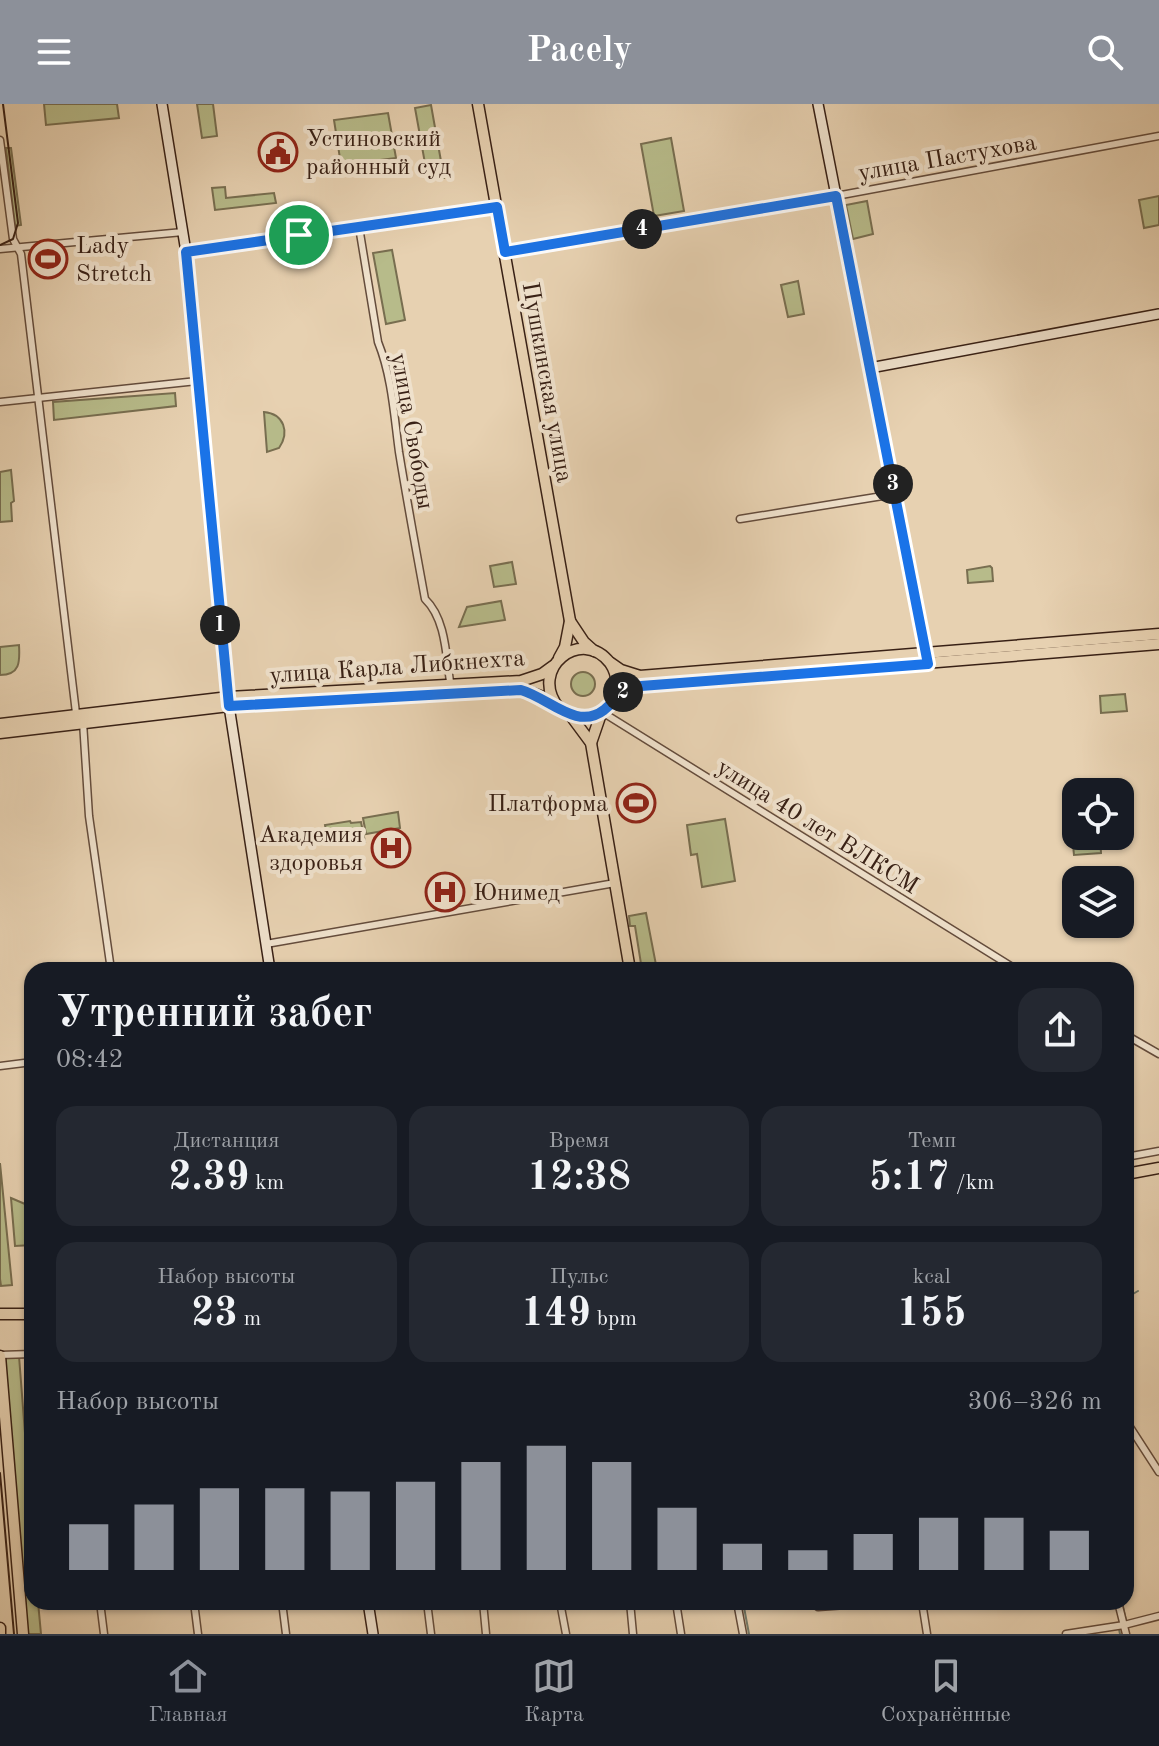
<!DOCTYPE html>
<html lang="ru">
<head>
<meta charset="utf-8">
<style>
	:root { --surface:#171b24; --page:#242831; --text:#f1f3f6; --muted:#9ea1a6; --line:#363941; --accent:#8c9099 }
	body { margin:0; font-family:"Old Standard TT",serif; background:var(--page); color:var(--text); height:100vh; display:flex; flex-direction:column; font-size:30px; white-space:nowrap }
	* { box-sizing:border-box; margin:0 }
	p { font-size:26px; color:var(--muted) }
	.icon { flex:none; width:44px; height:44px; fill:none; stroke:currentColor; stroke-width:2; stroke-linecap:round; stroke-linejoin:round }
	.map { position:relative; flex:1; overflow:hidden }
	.sheet { position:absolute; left:24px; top:858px; width:1110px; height:648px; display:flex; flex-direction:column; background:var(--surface); border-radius:24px; box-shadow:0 2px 6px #0004 }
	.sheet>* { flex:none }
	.tools { position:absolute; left:1062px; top:674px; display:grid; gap:16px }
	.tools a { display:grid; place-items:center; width:72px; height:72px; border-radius:16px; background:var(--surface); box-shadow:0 2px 6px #0004; font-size:40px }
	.pin { position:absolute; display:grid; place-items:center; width:68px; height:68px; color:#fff; margin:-34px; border:4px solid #fff; border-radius:50%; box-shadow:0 2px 8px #0007 }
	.km { position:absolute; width:40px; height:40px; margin:-20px; border-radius:50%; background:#222; color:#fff; font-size:22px; line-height:40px; text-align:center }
	.round { display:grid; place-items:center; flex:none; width:84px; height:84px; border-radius:24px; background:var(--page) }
	.headline { display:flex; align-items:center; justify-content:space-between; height:136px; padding:0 32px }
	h1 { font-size:44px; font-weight:700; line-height:60px }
	.figures { display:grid; grid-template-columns:repeat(3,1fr); gap:12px; height:136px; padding:8px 32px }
	.figures div { display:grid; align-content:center; border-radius:20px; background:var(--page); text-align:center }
	.figures b { font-size:40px; font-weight:700 }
	.figures small { font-size:22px; font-weight:400 }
	.figures p { font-size:22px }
	.chart { height:224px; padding:16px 32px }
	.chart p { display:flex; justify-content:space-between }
	.chart svg { width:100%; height:144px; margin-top:8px; stroke:var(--accent); stroke-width:6 }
	header { display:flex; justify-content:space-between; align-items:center; height:104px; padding:0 32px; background:var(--accent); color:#fff; font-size:36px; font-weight:700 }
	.dock { display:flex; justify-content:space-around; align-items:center; height:112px; border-top:2px solid var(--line); background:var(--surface); font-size:22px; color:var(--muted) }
	.dock a { display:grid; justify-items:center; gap:4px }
	.dock .current { color:var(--accent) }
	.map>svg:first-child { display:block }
</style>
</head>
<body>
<header><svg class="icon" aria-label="menu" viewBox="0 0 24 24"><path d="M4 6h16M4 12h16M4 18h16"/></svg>Pacely<svg class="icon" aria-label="search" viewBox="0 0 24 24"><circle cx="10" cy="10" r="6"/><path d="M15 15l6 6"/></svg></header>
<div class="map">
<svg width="1159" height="1530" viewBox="0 0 1159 1530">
	<rect width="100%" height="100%" fill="#e7d1b1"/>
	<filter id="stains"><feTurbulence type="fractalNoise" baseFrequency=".0025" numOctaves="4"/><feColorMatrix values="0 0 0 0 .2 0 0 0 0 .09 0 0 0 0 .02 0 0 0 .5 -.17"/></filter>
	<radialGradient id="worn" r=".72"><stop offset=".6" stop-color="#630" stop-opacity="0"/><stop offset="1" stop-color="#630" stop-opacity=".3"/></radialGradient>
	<!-- green -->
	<g fill="#b7bb8a" stroke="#786e50" stroke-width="2">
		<polygon points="44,0 117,0 119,14 46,21"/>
		<polygon points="197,0 213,0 217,32 202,34"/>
		<polygon points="431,1 444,74 428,76 415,4"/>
		<polygon points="388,9 396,54 341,61 334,16"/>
		<polygon points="671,34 684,107 654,112 641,40"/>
		<polygon points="6,44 11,44 21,121 15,122"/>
		<polygon points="225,83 226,94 274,89 276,99 215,106 212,84"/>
		<polygon points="1159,92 1159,121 1144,124 1139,96"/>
		<polygon points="867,97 873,130 853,135 846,101"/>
		<polygon points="392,146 405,216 386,220 373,149"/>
		<polygon points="798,177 804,210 788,213 781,181"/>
		<polygon points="175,289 176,302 54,316 53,298"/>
		<path d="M 264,308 C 284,310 290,328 279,344 L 267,348 Z"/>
		<polygon points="11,366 14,397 11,399 12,417 0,418 0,368"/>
		<polygon points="512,458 516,480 494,483 490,462"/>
		<polygon points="990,462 992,464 993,477 968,479 967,466"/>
		<polygon points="501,497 505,516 459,523 467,503"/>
		<path d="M 19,541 C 20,558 20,571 0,571 L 0,543 Z"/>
		<circle cx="583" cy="580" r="12"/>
		<polygon points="1125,590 1127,607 1101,609 1100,592"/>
		<polygon points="1068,689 1076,689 1076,732 1100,732 1101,749 1074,751"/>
		<polygon points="398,708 400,724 366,730 363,714"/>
		<polygon points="725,715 735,777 702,783 697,750 691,751 687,721"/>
		<polygon points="350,717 351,719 361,718 365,738 354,740 352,733 328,737 325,721"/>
		<polygon points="646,809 657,866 642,866 635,822 630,822 629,812"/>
		<polygon points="0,1059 12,1181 1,1182 0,1175"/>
		<polygon points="11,1094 32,1103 32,1141 15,1142"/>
		<polygon points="19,1252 32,1420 32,1498 38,1498 41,1530 27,1530 5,1253"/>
	</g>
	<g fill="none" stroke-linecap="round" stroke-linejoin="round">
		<!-- stream -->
		<g stroke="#727b6c" stroke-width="2">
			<polyline points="1126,1194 1138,1187"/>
			<polyline points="743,1498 749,1530"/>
			<polyline points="1122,1498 1126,1516"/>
			<polyline points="1119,1525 1120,1530"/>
		</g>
		<!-- street casing -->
		<g stroke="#644c3c" stroke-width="9">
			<g id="street">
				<polyline points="0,36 13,135 21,150 76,609"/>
				<path d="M 359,123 L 378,238 C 392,273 394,311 399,348 C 407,397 416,446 425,495 C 447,516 446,556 451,584"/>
				<polyline points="0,145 183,128"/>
				<polyline points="186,148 497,103"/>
				<polyline points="505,148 836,92 1159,32"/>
				<polyline points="0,298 197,277"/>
				<polyline points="740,415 895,390"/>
				<polyline points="602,608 1017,866"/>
				<polyline points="83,618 89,712 111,866"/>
				<polyline points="266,840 615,779"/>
				<polyline points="1126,931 1159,950"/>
				<polyline points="0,962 32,958"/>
				<polyline points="1126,1053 1159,1047"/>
				<polyline points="0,1251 32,1250"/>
				<polyline points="1126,1317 1159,1368"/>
				<polyline points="100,1498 104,1530"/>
				<polyline points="194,1498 198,1530"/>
				<polyline points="282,1498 286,1530"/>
				<polyline points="427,1498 431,1530"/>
				<polyline points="483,1498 486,1530"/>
				<polyline points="560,1498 566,1530"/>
				<polyline points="630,1498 633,1530"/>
				<polyline points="676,1498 681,1530"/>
				<polyline points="737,1498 743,1530"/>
				<polyline points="813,1498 818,1503 889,1498"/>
				<polyline points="922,1498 927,1530"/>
				<polyline points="1118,1498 1126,1530"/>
				<polyline points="1066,1530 1124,1521 1159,1512"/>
			</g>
		</g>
		<!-- secondary casing -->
		<g stroke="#382015" stroke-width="12">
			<g id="secondary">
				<polyline points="162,0 186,148 229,602 270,866"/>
				<polyline points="818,0 927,554"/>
				<polyline points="870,264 1159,210"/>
				<polyline points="368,1498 373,1530"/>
			</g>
		</g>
		<!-- primary casing -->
		<g stroke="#382015" stroke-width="13">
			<g id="primary">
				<polyline points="478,0 570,517 565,543 559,554"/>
				<polyline points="570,517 584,538 594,547"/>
				<polyline points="611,559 621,566 640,572 1159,530"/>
				<polyline points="612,597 626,586 641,582 1159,540"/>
				<polyline points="571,612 591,639 630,866"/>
				<polyline points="0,620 229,593 521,577 542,570 553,562"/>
				<path d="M 0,629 L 229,602 L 521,586 C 529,588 537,590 545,594 C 559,603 571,616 589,613 C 601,610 612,601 615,589 C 618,579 616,568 610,559 C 582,522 527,565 559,604"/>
				<polyline points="591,639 602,607"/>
				<polyline points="1126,1070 1159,1064"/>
				<polyline points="0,1210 32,1210"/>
				<polyline points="0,1252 23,1530"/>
				<polyline points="0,1524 0,1530"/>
			</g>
		</g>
		<!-- street -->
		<use href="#street" stroke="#efe1cc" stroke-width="6"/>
		<!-- secondary -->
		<use href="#secondary" stroke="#efe1cc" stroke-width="9"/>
		<!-- primary -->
		<use href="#primary" stroke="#e7d1b1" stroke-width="10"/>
		<!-- tram -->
		<g stroke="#382015" stroke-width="2">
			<polyline points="0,141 13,135 18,119 3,0"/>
			<polyline points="0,1369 14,1530"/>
		</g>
	</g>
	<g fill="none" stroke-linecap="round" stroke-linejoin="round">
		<!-- route casing -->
		<g stroke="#fff" stroke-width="16">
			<path id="route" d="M 836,92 L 928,560 L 641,582 C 624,586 617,595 604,606 C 577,627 549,594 521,586 L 229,602 L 186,148 L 497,103 L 505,148 Z"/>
		</g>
		<!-- route -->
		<use href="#route" stroke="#1a73e8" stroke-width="10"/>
	</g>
	<!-- icons -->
	<defs>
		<g id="civic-ring" transform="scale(2)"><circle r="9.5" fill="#efe1cc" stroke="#8f2418" stroke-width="1.5"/><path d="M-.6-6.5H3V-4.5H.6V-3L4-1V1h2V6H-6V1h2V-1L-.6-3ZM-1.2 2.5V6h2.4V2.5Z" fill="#8f2418"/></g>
		<g id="stadium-ring" transform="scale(2)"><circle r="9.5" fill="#efe1cc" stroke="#8f2418" stroke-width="1.5"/><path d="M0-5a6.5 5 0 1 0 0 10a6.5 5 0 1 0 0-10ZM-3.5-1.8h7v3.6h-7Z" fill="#8f2418"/></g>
		<g id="hospital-ring" transform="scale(2)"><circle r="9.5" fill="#efe1cc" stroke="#8f2418" stroke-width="1.5"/><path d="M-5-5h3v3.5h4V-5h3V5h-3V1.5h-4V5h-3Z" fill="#8f2418"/></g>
	</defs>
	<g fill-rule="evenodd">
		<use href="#civic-ring" x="278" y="48"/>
		<use href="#stadium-ring" x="48" y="155"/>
		<use href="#stadium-ring" x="636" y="699"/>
		<use href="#hospital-ring" x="391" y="744"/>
		<use href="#hospital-ring" x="445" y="788"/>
	</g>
	<g text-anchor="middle" stroke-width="8" stroke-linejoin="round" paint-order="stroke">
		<!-- poi labels -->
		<g font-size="24" fill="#382015" stroke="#efe1cc" text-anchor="start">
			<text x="306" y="42">Устиновский<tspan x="306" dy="28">районный суд</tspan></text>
			<text x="76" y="149">Lady<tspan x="76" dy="28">Stretch</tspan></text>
			<text x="608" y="707" text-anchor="end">Платформа</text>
			<text x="363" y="738" text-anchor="end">Академия<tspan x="363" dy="28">здоровья</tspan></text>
			<text x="473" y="796">Юнимед</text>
		</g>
		<!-- street labels -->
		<g font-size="24" fill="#382015" stroke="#efe1cc">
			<text transform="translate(947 53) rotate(-10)" y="8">улица Пастухова</text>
			<text transform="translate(548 278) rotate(80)" y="8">Пушкинская улица</text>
			<text transform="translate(413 327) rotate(80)" y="8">улица Свободы</text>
			<text transform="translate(397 562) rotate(-4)" y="8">улица Карла Либкнехта</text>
			<text transform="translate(818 722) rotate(32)" y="8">улица 40 лет ВЛКСМ</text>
		</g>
	</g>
	<rect width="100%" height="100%" filter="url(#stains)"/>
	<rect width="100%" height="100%" fill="url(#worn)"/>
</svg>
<div class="tools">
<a><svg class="icon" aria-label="locate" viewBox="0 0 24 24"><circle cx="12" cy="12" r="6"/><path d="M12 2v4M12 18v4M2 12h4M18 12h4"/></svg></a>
<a><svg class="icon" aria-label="layers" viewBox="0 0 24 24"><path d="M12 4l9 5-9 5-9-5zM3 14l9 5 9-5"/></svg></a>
</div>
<div class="pin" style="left:299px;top:131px;background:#1e9e55"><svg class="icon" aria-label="arrive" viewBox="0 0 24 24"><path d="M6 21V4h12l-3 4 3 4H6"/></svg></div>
<b class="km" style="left:220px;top:521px">1</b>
<b class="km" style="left:623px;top:588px">2</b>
<b class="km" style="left:893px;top:380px">3</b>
<b class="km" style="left:642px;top:125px">4</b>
<section class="sheet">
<div class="headline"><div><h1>Утренний забег</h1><p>08:42</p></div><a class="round"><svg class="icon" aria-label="share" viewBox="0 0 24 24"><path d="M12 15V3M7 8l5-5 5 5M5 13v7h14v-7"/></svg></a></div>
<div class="figures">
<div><p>Дистанция</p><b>2.39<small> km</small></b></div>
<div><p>Время</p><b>12:38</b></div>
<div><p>Темп</p><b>5:17<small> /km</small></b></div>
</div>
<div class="figures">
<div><p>Набор высоты</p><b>23<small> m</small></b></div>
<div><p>Пульс</p><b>149<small> bpm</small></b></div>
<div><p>kcal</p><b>155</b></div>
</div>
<div class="chart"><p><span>Набор высоты</span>306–326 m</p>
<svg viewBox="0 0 160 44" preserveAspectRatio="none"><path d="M5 44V30M15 44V24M25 44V19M35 44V19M45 44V20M55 44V17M65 44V11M75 44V6M85 44V11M95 44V25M105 44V36M115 44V38M125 44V33M135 44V28M145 44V28M155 44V32"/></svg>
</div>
</section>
</div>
<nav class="dock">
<a class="current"><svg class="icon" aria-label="home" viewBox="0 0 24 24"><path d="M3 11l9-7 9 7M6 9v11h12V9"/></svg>Главная</a>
<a><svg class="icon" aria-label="map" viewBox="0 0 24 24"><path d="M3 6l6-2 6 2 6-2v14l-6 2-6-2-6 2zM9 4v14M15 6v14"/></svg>Карта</a>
<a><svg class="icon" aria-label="saved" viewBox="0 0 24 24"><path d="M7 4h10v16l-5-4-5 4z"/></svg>Сохранённые</a>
</nav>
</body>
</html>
